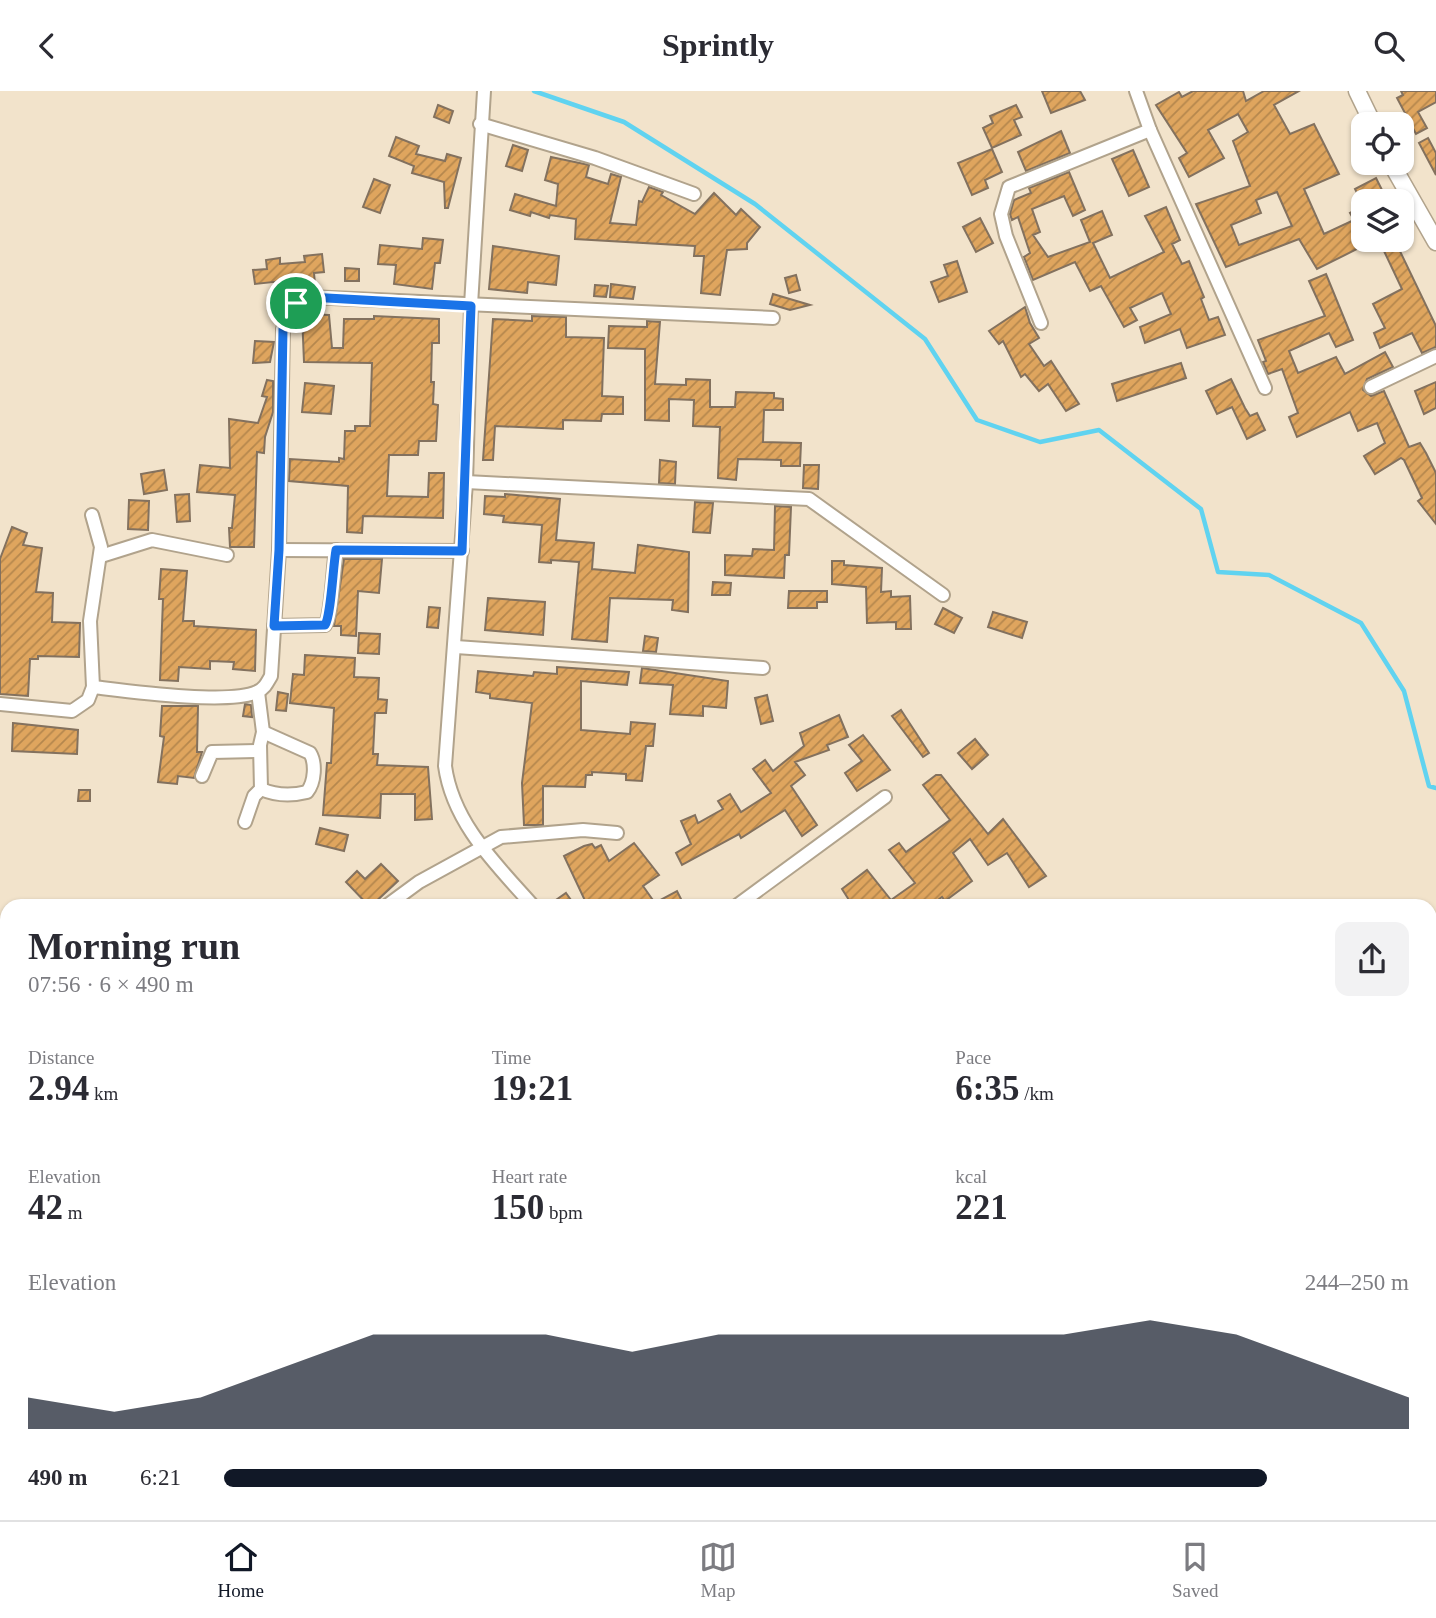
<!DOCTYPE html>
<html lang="en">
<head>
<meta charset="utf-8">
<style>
	:root { --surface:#fff; --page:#f2f2f3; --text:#2b2b33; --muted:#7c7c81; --line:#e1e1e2; --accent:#111827 }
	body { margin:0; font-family:Georgia,serif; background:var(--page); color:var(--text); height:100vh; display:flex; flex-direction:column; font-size:26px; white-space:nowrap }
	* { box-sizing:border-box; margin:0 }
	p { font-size:23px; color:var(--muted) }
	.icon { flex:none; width:38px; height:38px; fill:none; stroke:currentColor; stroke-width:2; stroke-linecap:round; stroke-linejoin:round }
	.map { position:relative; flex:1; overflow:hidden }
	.panel { position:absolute; left:0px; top:808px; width:1437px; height:621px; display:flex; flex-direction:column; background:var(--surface); border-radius:21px 21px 0 0; box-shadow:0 2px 5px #0004 }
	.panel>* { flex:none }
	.tools { position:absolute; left:1351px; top:21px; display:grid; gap:14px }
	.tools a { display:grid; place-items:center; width:63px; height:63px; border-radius:14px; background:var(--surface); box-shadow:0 2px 5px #0004; font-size:35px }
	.pin { position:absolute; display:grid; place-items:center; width:60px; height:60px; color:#fff; margin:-30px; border:4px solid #fff; border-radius:50%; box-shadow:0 2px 7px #0007 }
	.round { display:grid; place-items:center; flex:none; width:74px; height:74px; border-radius:14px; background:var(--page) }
	.overview { display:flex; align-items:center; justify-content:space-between; height:119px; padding:0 28px }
	h1 { font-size:38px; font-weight:700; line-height:52px }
	.metrics { display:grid; grid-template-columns:repeat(3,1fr); gap:10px; height:119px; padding:7px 28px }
	.metrics div { display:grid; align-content:center }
	.metrics b { font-size:35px; font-weight:700 }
	.metrics small { font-size:19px; font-weight:400 }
	.metrics p { font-size:19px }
	.chart { height:196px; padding:14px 28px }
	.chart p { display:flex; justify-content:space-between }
	.chart svg { width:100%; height:126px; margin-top:7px; fill:var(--accent); opacity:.7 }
	ul { padding:0 28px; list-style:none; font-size:23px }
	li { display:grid; grid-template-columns:112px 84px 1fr; align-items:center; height:52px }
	li i { height:18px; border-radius:9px; background:var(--accent) }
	header { display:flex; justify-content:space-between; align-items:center; height:91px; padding:0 28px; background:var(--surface); font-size:32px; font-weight:700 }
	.tabs { display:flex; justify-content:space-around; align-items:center; height:98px; border-top:2px solid var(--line); background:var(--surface); font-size:19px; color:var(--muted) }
	.tabs a { display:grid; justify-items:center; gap:4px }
	.tabs .current { color:var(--accent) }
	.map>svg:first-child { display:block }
</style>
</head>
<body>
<header><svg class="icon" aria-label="back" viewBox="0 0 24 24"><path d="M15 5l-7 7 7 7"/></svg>Sprintly<svg class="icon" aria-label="search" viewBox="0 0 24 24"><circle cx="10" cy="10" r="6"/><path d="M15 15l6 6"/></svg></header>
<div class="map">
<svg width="1436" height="1429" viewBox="0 0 1436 1429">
	<defs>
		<pattern id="building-hatch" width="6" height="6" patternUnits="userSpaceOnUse" patternTransform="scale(1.75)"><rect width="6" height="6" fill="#dfa55e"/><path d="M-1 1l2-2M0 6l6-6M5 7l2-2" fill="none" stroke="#b5874d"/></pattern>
	</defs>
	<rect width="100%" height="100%" fill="#f2e3cb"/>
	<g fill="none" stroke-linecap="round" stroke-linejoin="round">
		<!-- stream -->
		<polyline stroke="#60d3f0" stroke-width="4.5" points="534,0 624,31 755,113 925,248 977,329 1040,351 1099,339 1201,418 1218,481 1269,484 1361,532 1404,600 1429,695 1436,697"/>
	</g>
	<!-- building -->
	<g fill="url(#building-hatch)" stroke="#83715e" stroke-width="2" fill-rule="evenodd">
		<polygon points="1042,0 1080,0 1085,9 1051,22"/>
		<path d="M 1193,0 L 1243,0 L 1246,10 L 1264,0 L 1299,0 L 1274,14 L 1290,43 L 1314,33 L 1339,83 L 1304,98 L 1324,143 L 1354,129 L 1350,122 L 1363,115 L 1363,155 L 1317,178 L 1299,148 L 1226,176 L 1196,113 L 1250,95 L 1233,50 L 1248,41 L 1238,23 L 1208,39 L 1224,67 L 1189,86 L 1179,67 L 1187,62 L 1156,14 L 1179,1 L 1182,6 ZM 1277,101 L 1292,135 L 1239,154 L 1231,134 L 1261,122 L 1256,109 Z"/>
		<polygon points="1401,0 1436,0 1436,11 1418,21 1427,37 1416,43 1397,7 1403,4"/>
		<polygon points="438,14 453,20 449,32 434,26"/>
		<polygon points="1016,14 1022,26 1014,29 1021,44 992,57 983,37 993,32 990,25"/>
		<polygon points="1061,40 1070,62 1026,80 1018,61"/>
		<polygon points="396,46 419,55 416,63 445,70 447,63 461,67 448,117 445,117 444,91 412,82 414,75 389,65"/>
		<polygon points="1428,47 1436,62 1436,84 1419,52"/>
		<polygon points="513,54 528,59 522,80 506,75"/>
		<polygon points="992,58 1002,81 985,89 988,97 972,104 958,72"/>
		<polygon points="1133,59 1149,96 1129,105 1112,68"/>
		<polygon points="551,66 589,74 586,86 608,93 611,83 621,86 610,132 636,134 639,110 642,111 649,96 663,101 661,104 695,123 714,102 736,124 741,118 760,136 747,152 747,158 727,159 720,204 701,202 704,165 694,165 695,155 575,148 576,128 550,124 549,127 531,121 530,125 510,119 515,103 556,115 558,93 545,89"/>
		<polygon points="1069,81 1085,119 1073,125 1064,105 1032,118 1040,141 1033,144 1048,166 1090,151 1081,129 1102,120 1112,144 1093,152 1110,187 1164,161 1145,125 1166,116 1180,149 1172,153 1182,173 1189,170 1204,206 1201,208 1209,229 1218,226 1225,244 1187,257 1180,238 1145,252 1140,236 1171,223 1162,202 1130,217 1137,229 1124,236 1101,195 1090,200 1075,171 1033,189 1024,166 1030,162 1018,126 1012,129 1010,123 1014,109 1031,102 1029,97"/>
		<polygon points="1376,87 1383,101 1361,110 1355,98"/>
		<polygon points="374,88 390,94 380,122 363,116"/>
		<polygon points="980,127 993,152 976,161 963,136"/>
		<polygon points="423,147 443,149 440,172 435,172 432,198 394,193 396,174 378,173 380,154 422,158"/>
		<polygon points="1397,154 1436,235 1436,256 1422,262 1412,242 1380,257 1374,242 1385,237 1373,213 1402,198 1384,160"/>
		<polygon points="493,155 559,165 556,194 528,191 527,202 489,198"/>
		<polygon points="322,163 324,181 314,182 315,193 301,194 301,188 255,193 253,179 267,178 266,169 280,167 280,173 305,171 304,165"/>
		<polygon points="957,170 967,201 939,211 931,191 948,185 944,174"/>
		<polygon points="345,177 359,178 359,190 345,190"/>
		<polygon points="1326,183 1353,249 1336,256 1329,242 1289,260 1298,282 1336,266 1345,283 1385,261 1393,276 1367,288 1363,299 1371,305 1384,300 1409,356 1420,352 1426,362 1436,382 1436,433 1418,410 1422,407 1404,369 1401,367 1375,383 1364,365 1385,352 1377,332 1358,340 1350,321 1297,346 1289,326 1298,322 1282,278 1268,283 1263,271 1266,270 1258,249 1325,225 1309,190"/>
		<polygon points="796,184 800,199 789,202 785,187"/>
		<polygon points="611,193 635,196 633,208 610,206"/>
		<polygon points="595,194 608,195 606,206 594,205"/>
		<polygon points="773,203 810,214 790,219 770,213"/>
		<polygon points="1025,216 1030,232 1039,247 1029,253 1044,275 1051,270 1079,313 1066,320 1048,293 1039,300 1025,283 1021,286 1003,250 999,253 989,240"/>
		<polygon points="302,223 329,224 332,257 343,257 344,228 374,228 374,225 439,228 439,252 432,252 431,291 434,291 433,313 438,314 436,350 419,350 418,364 389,364 387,405 428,406 429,382 444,382 443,427 363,425 362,442 347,441 348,395 289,390 290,368 339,371 339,367 344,368 345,340 355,340 355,335 370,335 372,272 304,271"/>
		<polygon points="532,225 566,226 566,246 604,247 602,305 623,306 623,323 602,323 601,330 563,329 563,338 495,335 493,369 483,369 493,228 532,230"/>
		<polygon points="647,230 660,231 655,293 686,294 686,288 710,289 710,316 735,316 736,301 774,302 774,307 783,308 783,319 764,319 763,351 801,352 800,375 781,375 781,369 738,368 736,389 718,387 720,336 693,335 694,309 669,308 669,330 645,329 645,258 608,257 609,235 647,236"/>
		<polygon points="255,250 274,251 270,271 253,272"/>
		<polygon points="1181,272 1186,287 1117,310 1112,293"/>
		<polygon points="1231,288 1245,317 1250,325 1257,322 1265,339 1247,348 1232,316 1217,323 1206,300"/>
		<polygon points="267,289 273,290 273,321 265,346 264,362 257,361 254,456 230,456 229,437 232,437 235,404 197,401 200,374 230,377 229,328 258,332 267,306 262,305"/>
		<polygon points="1436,291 1436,317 1424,323 1415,300"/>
		<polygon points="305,292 334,295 331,323 302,321"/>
		<polygon points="660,369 676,371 675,393 659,392"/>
		<polygon points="804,374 819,374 818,398 803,397"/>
		<polygon points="164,379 167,399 144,403 141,383"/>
		<polygon points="189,403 190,430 177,431 175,404"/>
		<polygon points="505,403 560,408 556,449 594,452 592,478 635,482 638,454 689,461 688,521 672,519 673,509 610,507 607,551 572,548 579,471 551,469 551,472 539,471 542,434 503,431 504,425 484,423 485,405 505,406"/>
		<polygon points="129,409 149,410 148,439 128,438"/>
		<polygon points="695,411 713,412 710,442 693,441"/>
		<polygon points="775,415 791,416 789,464 785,464 784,487 725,484 725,464 752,465 753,458 774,459"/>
		<polygon points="12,436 27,442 23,454 42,457 36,501 53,502 52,531 80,532 79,566 38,565 38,568 30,568 28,605 0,603 0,468"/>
		<polygon points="344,468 382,468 379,502 358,500 356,545 341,544 341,535 334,535"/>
		<polygon points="832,470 844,470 844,474 882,477 881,501 891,500 891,506 910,505 911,538 896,538 896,531 867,532 866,496 832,493"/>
		<polygon points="161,478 187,480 183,530 194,530 194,535 256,539 255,580 233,578 234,571 210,570 210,578 179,576 178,590 160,589 163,508 159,508"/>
		<polygon points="713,491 731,492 730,504 712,504"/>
		<polygon points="789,500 827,500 827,511 817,511 817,517 788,517"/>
		<polygon points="488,507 545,511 543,544 485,539"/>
		<polygon points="429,516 440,517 438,537 427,536"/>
		<polygon points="943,517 962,527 954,542 935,533"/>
		<polygon points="993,521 1027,531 1022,547 988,536"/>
		<polygon points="359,542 380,543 379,563 358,562"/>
		<polygon points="645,545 658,547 656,561 643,560"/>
		<polygon points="305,564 355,567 354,586 379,587 378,608 387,609 386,622 375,622 373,663 378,663 377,674 428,676 432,728 415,729 415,703 381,703 380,727 323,724 327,672 331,672 334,617 290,612 293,583 304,584"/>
		<polygon points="557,576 629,581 627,594 581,590 581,639 630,643 631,631 655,633 653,655 646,655 642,690 626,689 626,683 592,681 592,684 586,684 585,696 543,695 543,734 524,734 522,692 532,612 490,607 490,603 476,601 478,580 533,585 534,581 557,583"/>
		<polygon points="642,577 728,590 726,617 703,615 703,625 670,623 673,594 640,592"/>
		<polygon points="278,601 288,603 286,620 276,619"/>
		<polygon points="767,604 773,630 761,633 755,607"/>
		<polygon points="245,613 251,614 252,626 243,625"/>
		<polygon points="162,615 198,615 197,661 202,661 194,687 178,685 177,693 158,691 164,646 160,645"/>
		<polygon points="901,619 929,662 923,666 892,625"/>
		<polygon points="839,624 848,646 827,654 829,659 795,671 805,684 791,695 817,734 802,745 785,719 741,747 739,743 682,774 676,762 691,753 681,730 695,724 698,732 723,718 718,710 730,703 741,721 771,702 753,678 765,669 773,680 804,655 800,642"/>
		<polygon points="13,632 78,639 77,663 12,660"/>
		<polygon points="863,644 890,679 857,700 845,682 862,670 849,654"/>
		<polygon points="975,648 988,664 972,678 958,662"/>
		<polygon points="936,684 941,684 988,743 1003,728 1046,785 1029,796 1007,762 988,774 970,748 953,762 972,790 945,810 942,806 929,816 840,816 849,809 842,798 867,779 891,809 915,792 889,759 899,752 906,761 950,729 923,694"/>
		<polygon points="79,699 90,699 90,710 78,710"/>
		<polygon points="320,737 348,744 344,760 316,753"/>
		<polygon points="634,752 659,784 643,795 655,812 677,800 685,816 588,816 564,765 584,755 592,753 595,757 601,754 609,770"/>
		<polygon points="381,773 398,790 370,816 346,791 357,780 365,788"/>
		<polygon points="566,802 576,816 546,816"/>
	</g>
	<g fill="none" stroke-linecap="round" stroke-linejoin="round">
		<!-- street casing -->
		<g stroke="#b1a38c" stroke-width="16">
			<g id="street">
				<path d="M 484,0 L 471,214 L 466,391 L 445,675 C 453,733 497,774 534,816"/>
				<polyline points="1136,0 1150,39 1265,297"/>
				<polyline points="480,33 595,67 694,103"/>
				<polyline points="1041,232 1006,145 1001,123 1009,96 1150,39"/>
				<polyline points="1371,296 1436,265"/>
				<polyline points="466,391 809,408 943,504"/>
				<polyline points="279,459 462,460"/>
				<polyline points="101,465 152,449 227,464"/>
				<path d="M 274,535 L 325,534 C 332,524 333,476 336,459"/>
				<polyline points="456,556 763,577"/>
				<path d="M 93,596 C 127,600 229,614 257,601 C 265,597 267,592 271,585 L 279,459 L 283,238 L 296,212 L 309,206 L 773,227"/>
				<polyline points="0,613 72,620 88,609 93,596 90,530 101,456 92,424"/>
				<polyline points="202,685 212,661 260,660"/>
				<path d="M 261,698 C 277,705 291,705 307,701 C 315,691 316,672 310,662 L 263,641"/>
				<polyline points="245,731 254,705 261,698 260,654 263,641 258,601"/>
				<polyline points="385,816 419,791 501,746 583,739 617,742"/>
				<polyline points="735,816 885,706"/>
				<polyline points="1430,943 1436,945"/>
				<polyline points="1018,1423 1020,1429"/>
				<polyline points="1199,1423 1243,1429"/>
				<polyline points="742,1429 750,1423"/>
				<polyline points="1029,1429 1035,1423"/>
			</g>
		</g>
		<!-- secondary casing -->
		<g stroke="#b1a38c" stroke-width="19">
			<g id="secondary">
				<polyline points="1357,0 1373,33"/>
				<polyline points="1391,72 1436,151"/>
			</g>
		</g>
		<!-- street -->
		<use href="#street" stroke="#fff" stroke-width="12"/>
		<!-- secondary -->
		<use href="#secondary" stroke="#fff" stroke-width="16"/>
	</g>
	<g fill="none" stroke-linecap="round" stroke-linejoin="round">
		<!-- route casing -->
		<g stroke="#fff" stroke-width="14">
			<path id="route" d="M 309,206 L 471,215 L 462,460 L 336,459 C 333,475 331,525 325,534 L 274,535 L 279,459 L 283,238 L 296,212 Z"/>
		</g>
		<!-- route -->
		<use href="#route" stroke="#1a73e8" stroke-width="9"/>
	</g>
</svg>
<div class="tools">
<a><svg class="icon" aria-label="locate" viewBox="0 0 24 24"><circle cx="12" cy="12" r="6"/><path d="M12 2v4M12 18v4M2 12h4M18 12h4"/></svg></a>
<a><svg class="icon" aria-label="layers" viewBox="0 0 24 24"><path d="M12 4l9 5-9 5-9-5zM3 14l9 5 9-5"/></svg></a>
</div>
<div class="pin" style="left:296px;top:212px;background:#1e9e55"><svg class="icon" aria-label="arrive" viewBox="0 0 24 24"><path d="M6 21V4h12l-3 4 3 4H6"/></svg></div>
<section class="panel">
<div class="overview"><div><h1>Morning run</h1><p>07:56 · 6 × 490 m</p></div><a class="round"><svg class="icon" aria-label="share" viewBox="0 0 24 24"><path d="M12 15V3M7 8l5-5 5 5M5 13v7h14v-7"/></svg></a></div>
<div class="metrics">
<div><p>Distance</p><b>2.94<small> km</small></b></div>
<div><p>Time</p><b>19:21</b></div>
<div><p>Pace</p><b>6:35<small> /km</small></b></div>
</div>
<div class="metrics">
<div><p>Elevation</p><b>42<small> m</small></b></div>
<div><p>Heart rate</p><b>150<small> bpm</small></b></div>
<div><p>kcal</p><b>221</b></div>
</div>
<div class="chart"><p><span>Elevation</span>244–250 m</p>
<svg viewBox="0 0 160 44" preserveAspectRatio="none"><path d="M0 44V33L10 38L20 33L30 22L40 11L50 11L60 11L70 17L80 11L90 11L100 11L110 11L120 11L130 6L140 11L150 22L160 33V44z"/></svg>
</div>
<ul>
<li><b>490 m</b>6:21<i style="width:88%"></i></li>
</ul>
</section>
</div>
<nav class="tabs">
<a class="current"><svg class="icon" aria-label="home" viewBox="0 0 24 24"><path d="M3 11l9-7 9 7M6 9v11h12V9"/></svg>Home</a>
<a><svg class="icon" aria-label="map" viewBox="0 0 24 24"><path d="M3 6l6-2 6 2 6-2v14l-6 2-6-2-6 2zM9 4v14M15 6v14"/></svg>Map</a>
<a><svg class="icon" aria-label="saved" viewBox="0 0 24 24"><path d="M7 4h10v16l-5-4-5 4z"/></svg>Saved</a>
</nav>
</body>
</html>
